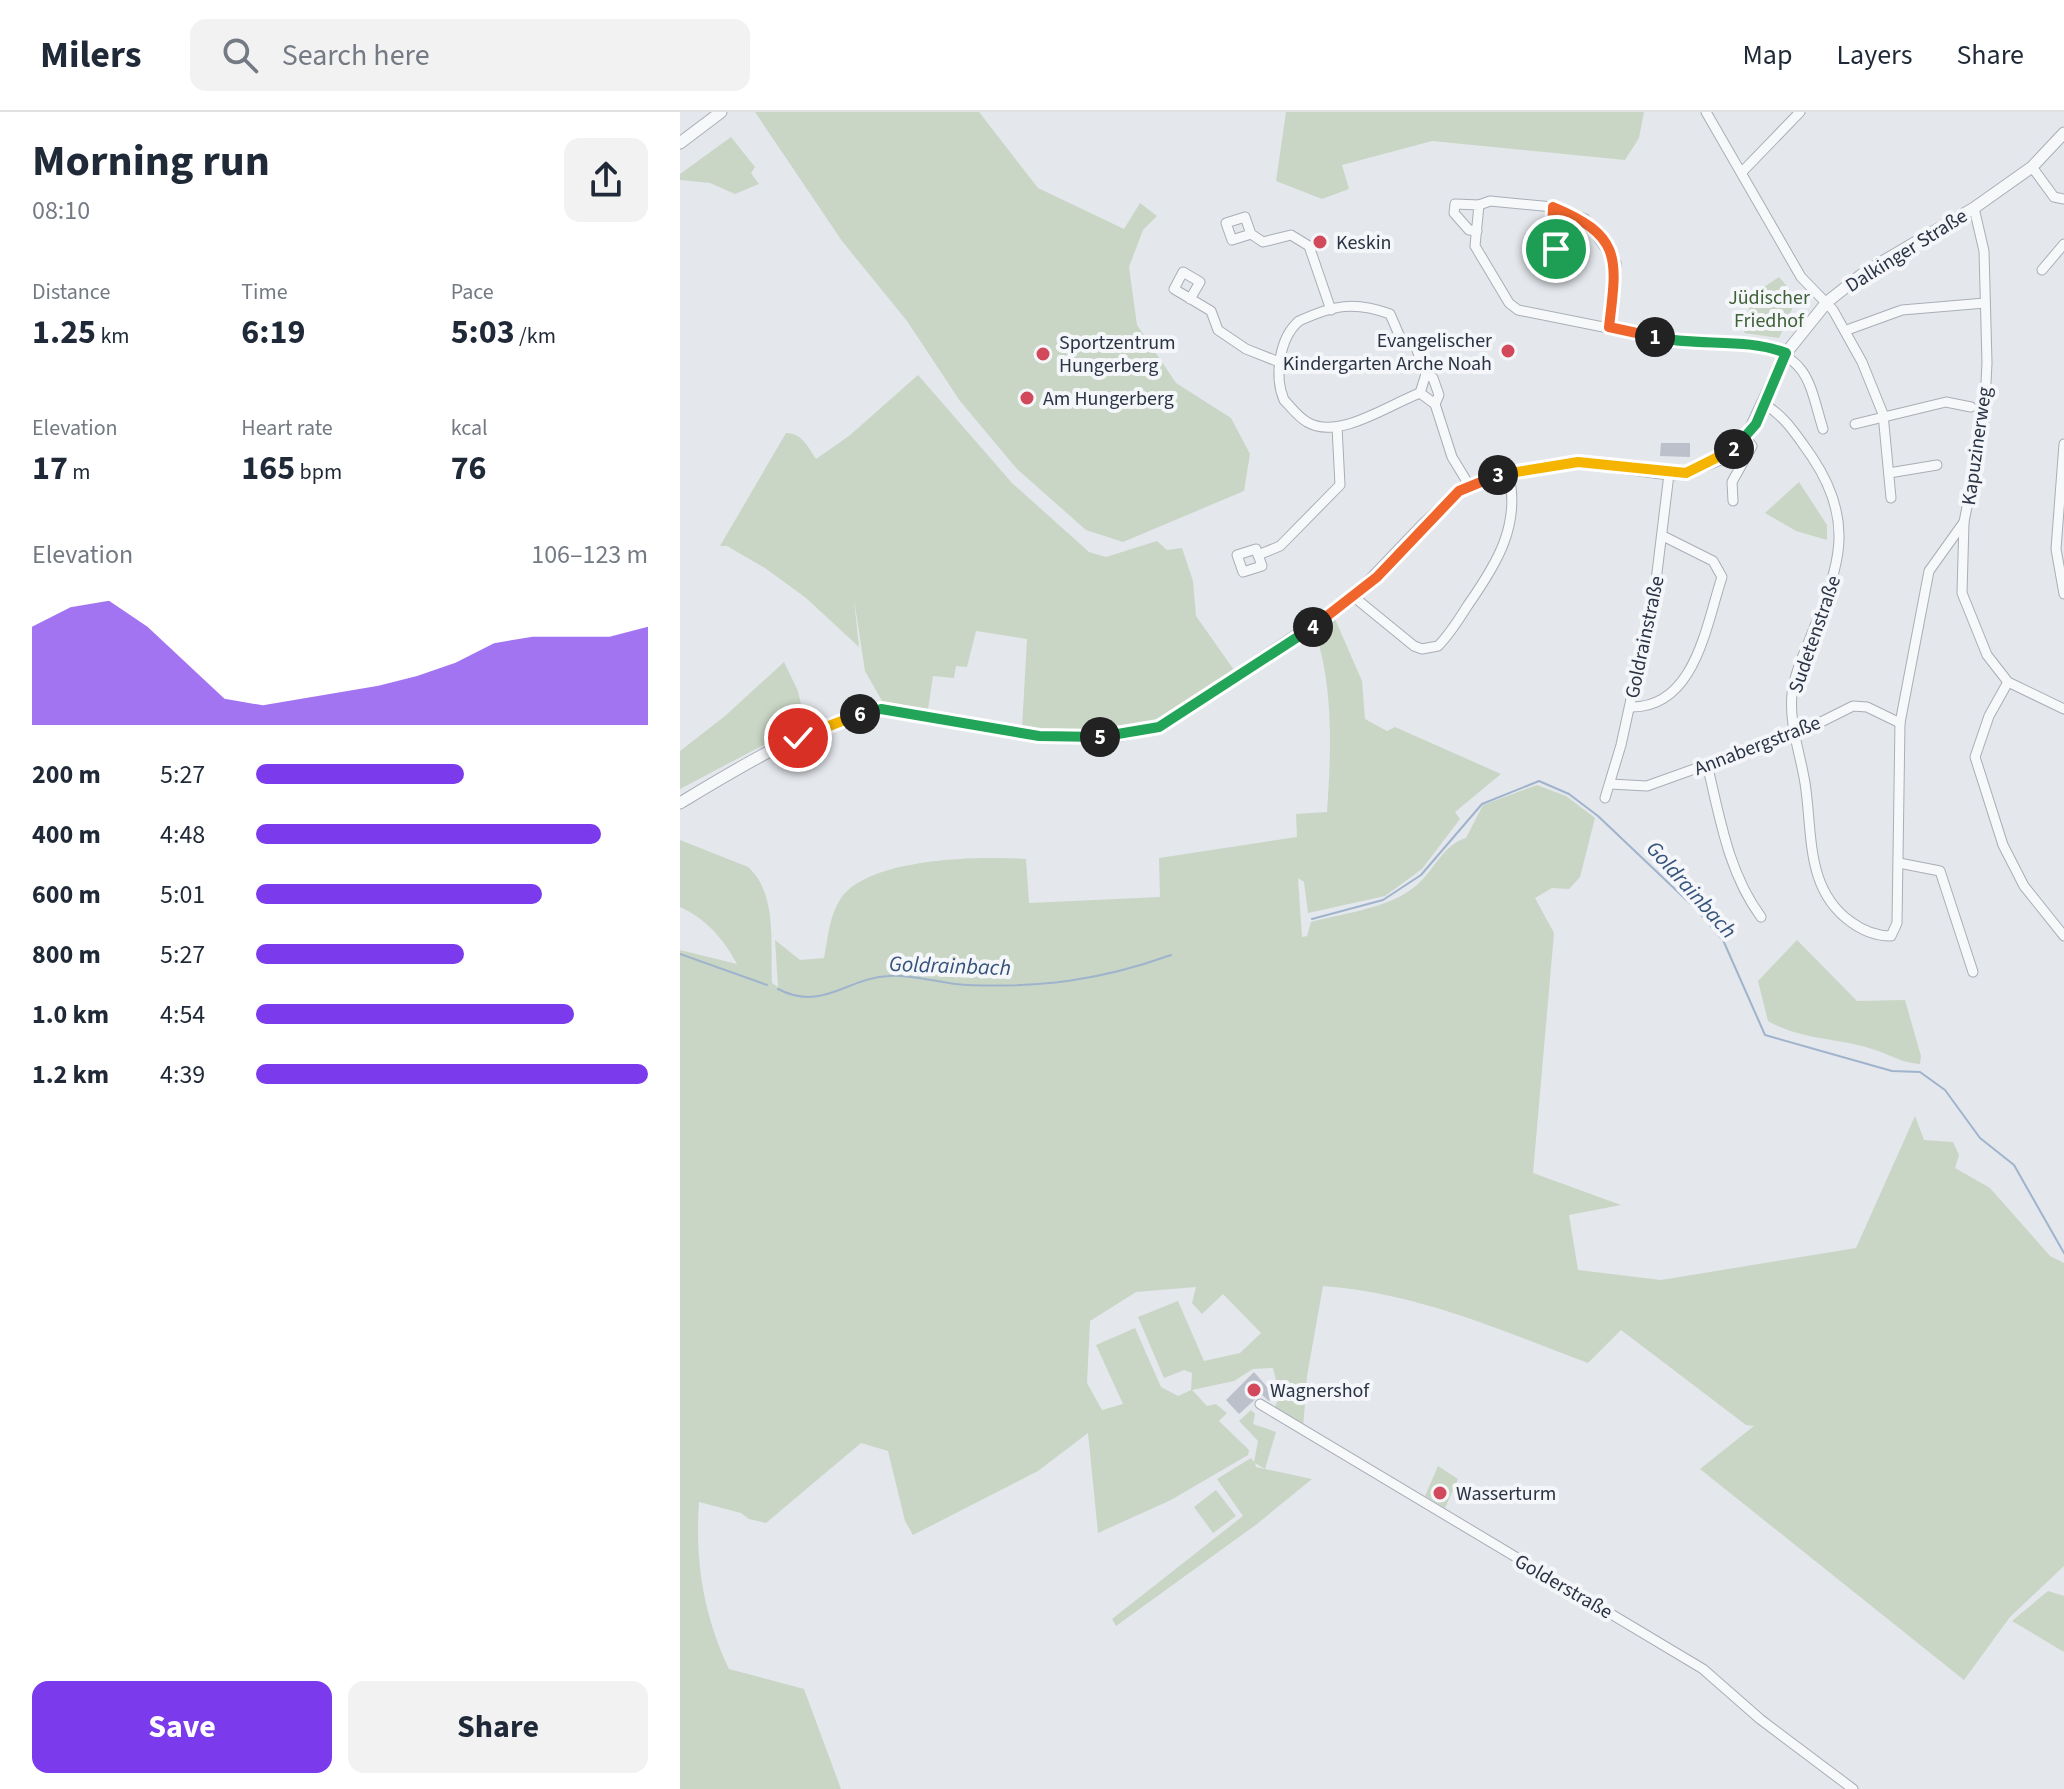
<!DOCTYPE html>
<html lang="en">
<head>
<meta charset="utf-8">
<style>
	:root { --surface:#fff; --page:#f2f2f3; --text:#1f2937; --muted:#747a83; --line:#e0e1e3; --accent:#7c3aed }
	body { margin:0; font-family:"Source Sans 3",sans-serif; background:var(--page); color:var(--text); height:100vh; display:flex; flex-direction:column; font-size:30px; white-space:nowrap }
	* { box-sizing:border-box; margin:0 }
	p { font-size:26px; color:var(--muted) }
	.icon { flex:none; width:44px; height:44px; fill:none; stroke:currentColor; stroke-width:2; stroke-linecap:round; stroke-linejoin:round }
	.map { position:relative; flex:1; overflow:hidden }
	.sheet { display:flex; flex-direction:column; background:var(--surface); width:680px }
	.sheet>* { flex:none }
	.pin { position:absolute; display:grid; place-items:center; width:68px; height:68px; color:#fff; margin:-34px; border:4px solid #fff; border-radius:50%; box-shadow:0 2px 8px #0007 }
	.km { position:absolute; width:40px; height:40px; margin:-20px; border-radius:50%; background:#222; color:#fff; font-size:22px; line-height:40px; text-align:center }
	.round { display:grid; place-items:center; flex:none; width:84px; height:84px; border-radius:16px; background:var(--page) }
	.overview { display:flex; align-items:center; justify-content:space-between; height:136px; padding:0 32px }
	h1 { font-size:44px; font-weight:700; line-height:60px }
	.metrics { display:grid; grid-template-columns:repeat(3,1fr); gap:12px; height:136px; padding:8px 32px }
	.metrics div { display:grid; align-content:center }
	.metrics b { font-size:34px; font-weight:700 }
	.metrics small { font-size:22px; font-weight:400 }
	.metrics p { font-size:22px }
	.chart { height:224px; padding:16px 32px }
	.chart p { display:flex; justify-content:space-between }
	.chart svg { width:100%; height:144px; margin-top:8px; fill:var(--accent); opacity:.7 }
	.action { display:flex; gap:16px; margin-top:auto; padding:16px 32px }
	.action a { flex:1; height:92px; border-radius:16px; background:var(--accent); color:#fff; font-size:32px; font-weight:700; line-height:92px; text-align:center }
	.action a+a { background:var(--page); color:var(--text) }
	ul { padding:0 32px; list-style:none; font-size:26px }
	li { display:grid; grid-template-columns:128px 96px 1fr; align-items:center; height:60px }
	li i { height:20px; border-radius:10px; background:var(--accent) }
	header { display:flex; align-items:center; gap:48px; box-sizing:border-box; height:112px; padding:0 40px; background:var(--surface); border-bottom:2px solid var(--line) }
	header strong { font-size:38px }
	nav { display:flex; gap:44px; margin-inline-start:auto; font-size:28px }
	.search { width:560px; height:72px; background:var(--page); display:flex; align-items:center; gap:20px; box-sizing:border-box; padding:0 28px; border-radius:16px; color:var(--muted); font-size:30px }
	main { display:flex; flex:1; min-height:0 }
	.map>svg:first-child { display:block }
</style>
</head>
<body>
<header>
<strong>Milers</strong>
<div class="search"><svg class="icon" aria-label="search" viewBox="0 0 24 24"><circle cx="10" cy="10" r="6"/><path d="M15 15l6 6"/></svg>Search here</div>
<nav><a>Map</a><a>Layers</a><a>Share</a></nav>
</header>
<main>
<section class="sheet">
<div class="overview"><div><h1>Morning run</h1><p>08:10</p></div><a class="round"><svg class="icon" aria-label="share" viewBox="0 0 24 24"><path d="M12 15V3M7 8l5-5 5 5M5 13v7h14v-7"/></svg></a></div>
<div class="metrics">
<div><p>Distance</p><b>1.25<small> km</small></b></div>
<div><p>Time</p><b>6:19</b></div>
<div><p>Pace</p><b>5:03<small> /km</small></b></div>
</div>
<div class="metrics">
<div><p>Elevation</p><b>17<small> m</small></b></div>
<div><p>Heart rate</p><b>165<small> bpm</small></b></div>
<div><p>kcal</p><b>76</b></div>
</div>
<div class="chart"><p><span>Elevation</span>106–123 m</p>
<svg viewBox="0 0 160 44" preserveAspectRatio="none"><path d="M0 44V14L10 8L20 6L30 14L40 25L50 36L60 38L70 36L80 34L90 32L100 29L110 25L120 19L130 17L140 17L150 17L160 14V44z"/></svg>
</div>
<ul>
<li><b>200 m</b>5:27<i style="width:53%"></i></li>
<li><b>400 m</b>4:48<i style="width:88%"></i></li>
<li><b>600 m</b>5:01<i style="width:73%"></i></li>
<li><b>800 m</b>5:27<i style="width:53%"></i></li>
<li><b>1.0 km</b>4:54<i style="width:81%"></i></li>
<li><b>1.2 km</b>4:39<i style="width:100%"></i></li>
</ul>
<div class="action"><a>Save</a><a>Share</a></div>
</section>
<div class="map">
<svg width="1384" height="1677" viewBox="0 0 1384 1677">
	<rect width="100%" height="100%" fill="#e4e7ec"/>
	<!-- green -->
	<g fill="#c9d6c5" fill-rule="evenodd">
		<polygon points="75,0 299,0 358,76 444,117 460,91 477,104 463,118 449,155 457,213 496,271 551,306 570,342 564,379 443,430 406,418 337,357 280,289 227,209 162,129"/>
		<polygon points="606,0 964,0 959,26 945,48 752,29 662,53 669,77 642,87 596,69"/>
		<polygon points="51,25 75,55 71,61 79,72 55,82 30,71 0,68 0,62"/>
		<polygon points="1099,165 1117,186 1099,226 1064,221 1072,183"/>
		<path d="M 238,263 L 332,371 L 409,440 L 426,445 L 477,429 L 487,438 L 502,436 L 513,469 L 516,504 L 554,558 L 481,607 L 406,618 L 342,616 L 347,527 L 296,519 L 287,555 L 276,554 L 274,566 L 253,564 L 248,597 L 202,589 L 185,559 L 174,487 L 179,535 L 126,486 L 85,456 L 47,434 L 40,434 L 106,321 C 122,321 128,335 136,347 L 169,324 Z"/>
		<polygon points="1119,370 1147,413 1147,428 1116,419 1085,401"/>
		<path d="M 655,507 L 682,569 L 685,607 L 707,619 L 715,615 L 821,662 L 775,700 L 780,707 L 742,757 L 705,784 L 628,801 L 624,770 L 618,766 L 622,825 L 627,824 L 631,810 C 664,801 711,796 737,773 C 754,758 764,732 786,726 L 803,693 L 857,673 L 886,684 L 915,706 L 900,765 L 889,777 L 872,776 L 855,786 L 874,821 L 853,1061 L 941,1093 L 889,1103 L 898,1158 L 981,1168 L 1176,1136 L 1235,1004 L 1244,1028 L 1273,1030 L 1279,1043 L 1275,1056 L 1310,1076 L 1370,1144 L 1384,1151 L 1384,1454 L 1330,1505 L 1284,1568 L 1020,1357 L 1074,1314 L 1066,1313 L 941,1218 L 908,1251 C 820,1218 738,1181 643,1174 L 627,1264 L 623,1317 L 593,1299 L 600,1284 L 593,1256 L 573,1257 L 554,1269 L 512,1278 L 527,1294 L 536,1292 L 547,1301 L 539,1309 L 569,1338 L 568,1343 L 491,1388 L 418,1421 L 408,1321 L 358,1359 L 233,1423 L 225,1409 L 208,1339 L 181,1331 L 86,1411 L 69,1407 L 61,1401 L 19,1390 C 15,1449 23,1502 49,1557 L 124,1577 L 161,1677 L 0,1677 L 0,838 L 57,852 C 43,826 26,807 0,795 L 0,728 L 68,755 C 98,781 90,835 92,871 L 98,875 L 95,828 L 120,848 L 144,846 C 148,826 149,804 161,786 C 190,745 301,744 346,747 L 349,791 L 480,785 L 479,746 L 617,725 L 616,702 L 647,700 C 651,642 654,575 635,520 ZM 516,1175 L 512,1191 L 522,1202 L 543,1182 L 581,1221 L 560,1241 L 524,1249 L 498,1189 L 458,1205 L 484,1266 L 504,1258 L 512,1261 L 511,1278 L 498,1284 L 481,1275 L 455,1216 L 416,1233 L 443,1292 L 422,1298 L 407,1271 L 410,1209 L 456,1180 Z"/>
		<polygon points="104,550 118,579 125,611 0,677 0,639 45,604"/>
		<path d="M 1117,828 L 1177,889 L 1225,888 L 1241,944 L 1240,952 C 1222,951 1209,942 1192,937 C 1155,925 1124,929 1088,909 L 1078,869 Z"/>
		<polygon points="571,1298 575,1302 573,1312 596,1320 585,1357 575,1351 576,1355 632,1367 577,1412 436,1514 432,1507 563,1404 537,1367 571,1346 574,1350 578,1329 559,1309"/>
		<polygon points="758,1354 778,1367 765,1396 745,1384"/>
		<polygon points="536,1378 556,1404 533,1421 514,1395"/>
		<polygon points="1368,1479 1384,1484 1384,1540 1332,1509"/>
	</g>
	<g fill="none" stroke-linecap="round" stroke-linejoin="round">
		<!-- stream -->
		<g stroke="#9fb4cc" stroke-width="2">
			<polyline points="632,807 703,788 741,763 802,692 859,669 889,682 918,704 1018,799 1043,828 1085,923 1212,959 1240,960 1265,978 1300,1026 1334,1053 1384,1141"/>
			<polyline points="0,842 87,873"/>
			<path d="M 98,877 C 142,900 167,866 208,864 C 234,862 262,872 287,873 C 362,876 421,868 491,843"/>
		</g>
	</g>
	<!-- building -->
	<g fill="#bbc0ca">
		<polygon points="981,331 1010,331 1010,345 980,344"/>
		<polygon points="574,1260 595,1284 589,1289 581,1282 559,1302 546,1288"/>
	</g>
	<g fill="none" stroke-linecap="round" stroke-linejoin="round">
		<!-- minor casing -->
		<g stroke="#a9aeb7" stroke-width="11">
			<g id="minor">
				<polyline points="1026,0 1121,165 1153,198 1182,250 1203,302 1211,386"/>
				<polyline points="1352,55 1374,85 1384,87"/>
				<polyline points="1062,60 1120,0"/>
				<polyline points="799,93 810,89 873,95 905,107 936,151 929,215"/>
				<polyline points="873,95 872,124 886,152"/>
				<path d="M 797,119 L 789,118 L 774,101 L 775,92 L 799,93 L 795,134 L 829,191 L 838,198 L 988,228 L 1080,232 C 1130,249 1129,271 1143,317"/>
				<polyline points="571,122 552,128 546,111 565,105 571,122 583,130 611,123 629,134 651,198"/>
				<polyline points="1362,158 1384,132"/>
				<polyline points="510,187 520,170 503,160 494,177 531,199 538,218 566,237 599,250"/>
				<polyline points="1167,218 1222,198 1305,191"/>
				<polygon points="746,262 753,266 759,283 755,292 740,281"/>
				<path d="M 740,281 C 710,292 658,329 627,310 C 618,305 611,295 604,288 C 594,265 599,226 619,209 C 654,193 674,189 710,202 L 720,225 L 735,233 L 746,262"/>
				<polyline points="755,292 772,345 789,373"/>
				<path d="M 1084,292 C 1106,305 1117,324 1132,345 C 1179,415 1156,460 1129,529 C 1122,546 1114,564 1112,582 C 1109,613 1120,640 1125,671 C 1133,722 1125,777 1171,810 C 1182,818 1197,824 1211,824 L 1217,811 L 1220,611 L 1249,459 L 1284,410 L 1304,309 L 1307,251 L 1304,139 L 1294,96"/>
				<polyline points="1175,312 1266,290 1291,295"/>
				<polyline points="1384,332 1376,437 1384,482"/>
				<polyline points="1209,361 1257,353"/>
				<polyline points="1053,389 1052,370 1072,334 1066,326"/>
				<polyline points="1284,410 1282,481 1307,543 1328,570 1384,597"/>
				<polygon points="576,437 582,454 563,460 557,443"/>
				<polyline points="578,443 600,434 660,373 657,315"/>
				<path d="M 674,485 L 734,534 L 742,537 L 758,534 C 770,522 779,507 788,493 C 816,453 842,412 828,360"/>
				<polyline points="1328,570 1309,604 1295,645 1323,733 1344,774 1384,824"/>
				<path d="M 950,595 C 1015,597 1026,513 1042,465 L 1033,449 L 983,424"/>
				<path d="M 1027,652 C 1040,706 1048,760 1081,805"/>
				<polyline points="930,672 967,674 1131,615 1173,594 1187,595 1220,611"/>
				<polyline points="925,686 941,633 975,477 989,362"/>
				<polyline points="1219,751 1260,759 1293,860"/>
				<polyline points="580,1292 1023,1557 1080,1607 1173,1677"/>
			</g>
		</g>
		<!-- tertiary casing -->
		<g stroke="#a9aeb7" stroke-width="13">
			<g id="tertiary">
				<polyline points="0,31 41,0"/>
				<path d="M 0,691 C 63,653 129,612 201,597 L 359,624 L 438,624 L 479,615 L 674,485 L 742,414 L 779,379 L 789,373 L 816,363 L 878,352 L 898,350 L 989,362 L 1006,361 L 1038,348 L 1066,326 L 1106,241 L 1147,190 L 1185,160 L 1294,96 L 1352,55 L 1384,21"/>
			</g>
		</g>
		<!-- minor -->
		<use href="#minor" stroke="#f7f8fa" stroke-width="9"/>
		<!-- tertiary -->
		<use href="#tertiary" stroke="#f7f8fa" stroke-width="11"/>
	</g>
	<g fill="none" stroke-linecap="round" stroke-linejoin="round">
		<!-- split-1 casing -->
		<g stroke="#fff" stroke-width="16">
			<path id="split-1" d="M 876,137 L 872,124 L 873,95 C 943,124 937,147 929,215 L 975,225"/>
		</g>
		<!-- split-2 casing -->
		<g stroke="#fff" stroke-width="16">
			<path id="split-2" d="M 975,225 C 1019,235 1064,225 1106,241 L 1076,312 L 1054,337"/>
		</g>
		<!-- split-3 casing -->
		<g stroke="#fff" stroke-width="16">
			<polyline id="split-3" points="818,363 898,350 1006,361 1054,337"/>
		</g>
		<!-- split-4 casing -->
		<g stroke="#fff" stroke-width="16">
			<polyline id="split-4" points="633,515 697,465 779,379 818,363"/>
		</g>
		<!-- split-5 casing -->
		<g stroke="#fff" stroke-width="16">
			<polyline id="split-5" points="420,625 479,615 633,515"/>
		</g>
		<!-- split-6 casing -->
		<g stroke="#fff" stroke-width="16">
			<polyline id="split-6" points="180,602 201,597 359,624 420,625"/>
		</g>
		<!-- split-7 casing -->
		<g stroke="#fff" stroke-width="16">
			<polyline id="split-7" points="118,626 180,602"/>
		</g>
		<!-- split-1 -->
		<use href="#split-1" stroke="#f0652b" stroke-width="10"/>
		<!-- split-2 -->
		<use href="#split-2" stroke="#22a559" stroke-width="10"/>
		<!-- split-3 -->
		<use href="#split-3" stroke="#f5b400" stroke-width="10"/>
		<!-- split-4 -->
		<use href="#split-4" stroke="#f0652b" stroke-width="10"/>
		<!-- split-5 -->
		<use href="#split-5" stroke="#22a559" stroke-width="10"/>
		<!-- split-6 -->
		<use href="#split-6" stroke="#22a559" stroke-width="10"/>
		<!-- split-7 -->
		<use href="#split-7" stroke="#f5b400" stroke-width="10"/>
	</g>
	<!-- markers -->
	<g fill="#d1495b" stroke="#f4f6f9" stroke-width="3">
		<circle cx="640" cy="130" r="8"/>
		<circle cx="828" cy="239" r="8"/>
		<circle cx="363" cy="242" r="8"/>
		<circle cx="347" cy="286" r="8"/>
		<circle cx="574" cy="1278" r="8"/>
		<circle cx="760" cy="1381" r="8"/>
	</g>
	<g text-anchor="middle" stroke-width="8" stroke-linejoin="round" paint-order="stroke">
		<!-- poi labels -->
		<g font-size="20" fill="#2b3445" stroke="#f4f6f9" text-anchor="start">
			<text x="656" y="137">Keskin</text>
			<text x="812" y="235" text-anchor="end">Evangelischer<tspan x="812" dy="23">Kindergarten Arche Noah</tspan></text>
			<text x="379" y="237">Sportzentrum<tspan x="379" dy="23">Hungerberg</tspan></text>
			<text x="363" y="293">Am Hungerberg</text>
			<text x="590" y="1285">Wagnershof</text>
			<text x="776" y="1388">Wasserturm</text>
		</g>
		<!-- street labels -->
		<g font-size="20" fill="#2b3445" stroke="#f4f6f9">
			<text transform="translate(1226 138) rotate(-32)" y="7">Dalkinger Straße</text>
			<text transform="translate(1296 334) rotate(-82)" y="7">Kapuzinerweg</text>
			<text transform="translate(1134 522) rotate(-71)" y="7">Sudetenstraße</text>
			<text transform="translate(964 525) rotate(-78)" y="7">Goldrainstraße</text>
			<text transform="translate(1077 633) rotate(-21)" y="7">Annabergstraße</text>
			<text transform="translate(884 1474) rotate(30)" y="7">Golderstraße</text>
		</g>
		<!-- park labels -->
		<g font-size="20" fill="#3f6138" stroke="#f4f6f9">
			<text x="1089" y="192">Jüdischer<tspan x="1089" dy="23">Friedhof</tspan></text>
		</g>
		<!-- water labels -->
		<g font-size="22" font-style="italic" fill="#34527a" stroke="#f4f6f9">
			<text transform="translate(1012 777) rotate(48)" y="8">Goldrainbach</text>
			<text transform="translate(270 853) rotate(2)" y="8">Goldrainbach</text>
		</g>
	</g>
</svg>
<div class="pin" style="left:876px;top:137px;background:#1e9e55"><svg class="icon" aria-label="arrive" viewBox="0 0 24 24"><path d="M6 21V4h12l-3 4 3 4H6"/></svg></div>
<div class="pin" style="left:118px;top:626px;background:#d93025"><svg class="icon" aria-label="check" viewBox="0 0 24 24"><path d="M5 12l5 5 9-10"/></svg></div>
<b class="km" style="left:975px;top:225px">1</b>
<b class="km" style="left:1054px;top:337px">2</b>
<b class="km" style="left:818px;top:363px">3</b>
<b class="km" style="left:633px;top:515px">4</b>
<b class="km" style="left:420px;top:625px">5</b>
<b class="km" style="left:180px;top:602px">6</b>
</div>
</main>
</body>
</html>
